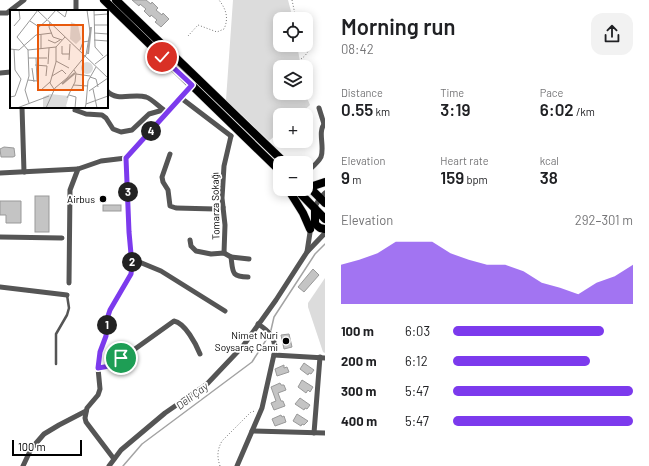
<!DOCTYPE html>
<html lang="en">
<head>
<meta charset="utf-8">
<style>
	:root { --surface:#fff; --page:#f2f2f2; --text:#202124; --muted:#757577; --accent:#7c3aed }
	body { margin:0; font-family:Barlow,sans-serif; background:var(--page); color:var(--text); height:100vh; display:flex; flex-direction:column; font-size:15px; white-space:nowrap }
	* { box-sizing:border-box; margin:0 }
	p { font-size:13px; color:var(--muted) }
	.icon { flex:none; width:22px; height:22px; fill:none; stroke:currentColor; stroke-width:2; stroke-linecap:round; stroke-linejoin:round }
	.map { position:relative; flex:1; overflow:hidden }
	.drawer { display:flex; flex-direction:column; background:var(--surface); width:324px }
	.drawer>* { flex:none }
	.tools { position:absolute; left:273px; top:12px; display:grid; gap:8px }
	.tools a { display:grid; place-items:center; width:40px; height:40px; border-radius:8px; background:var(--surface); box-shadow:0 2px 10px #0003; font-size:20px }
	.scale { position:absolute; left:12px; bottom:10px; width:70px; box-sizing:border-box; padding-left:4px; border:2px solid #000; border-top:0; font-size:11px; line-height:14px; white-space:nowrap; color:#000; -webkit-text-stroke:3px #fff; paint-order:stroke }
	.pin { position:absolute; display:grid; place-items:center; width:34px; height:34px; color:#fff; margin:-17px; border:2px solid #fff; border-radius:50%; box-shadow:0 1px 4px #0007 }
	.km { position:absolute; width:20px; height:20px; margin:-10px; border-radius:50%; background:#222; color:#fff; font-size:11px; line-height:20px; text-align:center }
	.round { display:grid; place-items:center; flex:none; width:42px; height:42px; border-radius:12px; background:var(--page) }
	.overview { display:flex; align-items:center; justify-content:space-between; height:68px; padding:0 16px }
	h1 { font-size:22px; font-weight:600; line-height:30px }
	.metrics { display:grid; grid-template-columns:repeat(3,1fr); gap:6px; height:68px; padding:4px 16px }
	.metrics div { display:grid; align-content:center }
	.metrics b { font-size:17px; font-weight:600 }
	.metrics small { font-size:11px; font-weight:400 }
	.metrics p { font-size:11px }
	.chart { height:112px; padding:8px 16px }
	.chart p { display:flex; justify-content:space-between }
	.chart svg { width:100%; height:72px; margin-top:4px; fill:var(--accent); opacity:.7 }
	ul { padding:0 16px; list-style:none; font-size:13px }
	li { display:grid; grid-template-columns:64px 48px 1fr; align-items:center; height:30px }
	li i { height:10px; border-radius:5px; background:var(--accent) }
	main { display:flex; flex:1; min-height:0 }
	.map>svg:first-child { display:block }
</style>
</head>
<body>
<main>
<div class="map">
<svg width="325" height="466" viewBox="0 0 325 466">
	<rect width="100%" height="100%" fill="#fff"/>
	<!-- green -->
	<g fill="#dcdcdc">
		<polygon points="233,0 288,0 293,19 280,19 280,45 297,45 301,67 280,67 280,93 305,93 310,105 299,115 280,115 280,131 269,141 226,100"/>
		<polygon points="325,278 325,353 323,352 308,307 308,303"/>
	</g>
	<g fill="none" stroke-linecap="round" stroke-linejoin="round">
		<!-- stream -->
		<g stroke="#a3a3a3" stroke-width="1.5">
			<polyline points="271,330 274,317 315,254 325,244"/>
			<polyline points="123,466 142,444 252,362 268,337"/>
		</g>
	</g>
	<!-- building -->
	<g fill="#c4c4c4" stroke="#999">
		<polygon points="132,0 146,0 151,4 152,2 158,8 156,10 162,15 163,13 169,19 161,27 155,22 157,20 151,15 150,17 144,11 146,9 140,4 139,6"/>
		<polygon points="4,147 14,148 15,156 13,157 1,157 0,149"/>
		<rect x="35" y="196" width="14" height="36"/>
		<polygon points="0,201 21,201 21,223 6,223 6,215 0,215"/>
		<rect x="103" y="205" width="18" height="6"/>
		<polygon points="313,269 319,275 304,292 298,287"/>
		<polygon points="289,334 292,347 284,349 281,335"/>
		<polygon points="304,363 314,370 311,374 309,373 308,375 300,369"/>
		<polygon points="284,365 284,368 287,367 289,372 277,376 275,369"/>
		<polygon points="302,380 313,387 310,392 308,390 306,393 298,387"/>
		<polygon points="280,383 281,385 284,385 286,390 278,393 281,401 283,401 285,406 274,410 271,403 276,401 271,387"/>
		<polygon points="300,398 310,405 307,409 305,408 304,410 295,404"/>
		<polygon points="297,414 308,421 304,425 302,424 301,426 293,421"/>
		<polygon points="281,415 282,417 284,416 286,422 275,426 272,419"/>
	</g>
	<g fill="none" stroke-linecap="round" stroke-linejoin="round">
		<!-- primary casing -->
		<g stroke="#dbdbdb" stroke-width="9">
			<g id="primary">
				<polyline points="104,0 280,171"/>
				<polyline points="116,0 285,163"/>
				<polyline points="306,184 325,203"/>
				<polyline points="310,187 325,182"/>
				<polyline points="288,189 303,213 310,229"/>
				<polyline points="296,189 325,219"/>
				<polyline points="315,209 315,224 320,228 325,229"/>
			</g>
		</g>
		<!-- path -->
		<g stroke="#777" stroke-width="1" stroke-dasharray="1 2" stroke-linecap="butt">
			<polyline points="292,0 296,19"/>
			<path d="M 188,36 L 198,25 L 217,32 L 224,29 C 229,18 226,9 219,0"/>
			<path d="M 301,59 C 308,54 312,47 306,40"/>
			<path d="M 220,466 C 217,457 217,450 222,441 L 251,412 L 255,411"/>
		</g>
		<!-- service -->
		<polyline stroke="#555" stroke-width="2.5" points="56,364 56,334 67,315 69,308 67,295"/>
		<!-- minor -->
		<g stroke="#555" stroke-width="5">
			<polyline points="76,0 76,11"/>
			<polyline points="0,13 7,13 24,0"/>
			<polyline points="0,73 11,72"/>
			<path d="M 107,91 C 117,102 133,93 146,97 C 152,99 158,106 164,110"/>
			<polyline points="181,98 231,136"/>
			<polyline points="22,107 24,172"/>
			<polyline points="319,108 324,124"/>
			<polyline points="75,110 86,114 102,115 106,118 113,129 121,132 132,130 149,114 163,110"/>
			<polyline points="170,154 162,177 163,182 168,190 170,206 176,208 215,209 223,207"/>
			<polyline points="0,173 78,169 101,161 126,158 191,85"/>
			<path d="M 306,173 C 311,168 318,163 321,157 C 325,146 317,132 325,123"/>
			<polyline points="314,208 320,198 325,193"/>
			<polyline points="0,237 62,238"/>
			<path d="M 190,240 L 191,246 L 196,251 L 211,254 L 224,253 L 231,257 C 233,272 231,277 248,277"/>
			<polyline points="307,252 311,226"/>
			<polyline points="224,253 225,225 222,198 224,166 231,136"/>
			<polyline points="231,257 249,259"/>
			<polyline points="132,259 161,271 225,311"/>
			<polyline points="69,283 70,190 78,169"/>
			<polyline points="0,287 67,295"/>
			<polyline points="274,355 325,358"/>
			<path d="M 98,368 L 106,367 L 114,364 L 174,321 C 185,323 196,344 200,354"/>
			<polyline points="252,431 325,433"/>
			<polyline points="314,433 320,357"/>
			<polyline points="114,459 86,422 85,418 87,408 98,395 100,389 98,368 100,352 106,336 107,319 110,309 131,274 133,265 129,232 126,158"/>
			<polyline points="23,466 31,449 44,434 59,425 86,411"/>
			<polyline points="109,466 121,450 165,413 207,384 243,346 276,300 307,252 325,233"/>
			<path d="M 237,466 L 262,408 L 275,350 C 275,337 269,331 258,324"/>
		</g>
		<!-- primary -->
		<use href="#primary" stroke="#000" stroke-width="8"/>
	</g>
	<g fill="none" stroke-linecap="round" stroke-linejoin="round">
		<!-- route casing -->
		<g stroke="#fff" stroke-width="8">
			<path id="route" d="M 121,358 C 113,365 108,367 98,368 L 100,352 L 106,336 L 107,319 L 110,310 L 131,274 L 132,265 L 129,232 L 126,158 L 192,85 L 162,57"/>
		</g>
		<!-- route -->
		<use href="#route" stroke="#7c3aed" stroke-width="5"/>
	</g>
	<!-- markers -->
	<g fill="#000" stroke="#fff" stroke-width="1.5">
		<circle cx="103" cy="199" r="4"/>
		<circle cx="286" cy="341" r="4"/>
	</g>
	<g text-anchor="middle" stroke-width="3.5" stroke-linejoin="round" paint-order="stroke">
		<!-- poi labels -->
		<g font-size="10" fill="#000" stroke="#fff" text-anchor="end">
			<text x="95" y="203">Airbus</text>
			<text x="278" y="339">Nimet Nuri<tspan x="278" dy="12">Soysaraç Cami</tspan></text>
		</g>
		<!-- street labels -->
		<g font-size="10" fill="#000" stroke="#fff">
			<text transform="translate(215 206) rotate(-91)" y="4">Tomarza Sokağı</text>
		</g>
		<!-- water labels -->
		<g font-size="11" font-style="italic" fill="#444" stroke="#fff">
			<text transform="translate(192 396) rotate(-37)" y="4">Deli Çay</text>
		</g>
	</g>
	<!-- overview -->
	<g transform="translate(10 10)">
		<rect width="98" height="98" fill="#fff"/>
		<path d="M 61,12 L 68,15 L 71,29 L 66,34 L 60,29 ZM71 58a6 6 0 1 1 12 0a6 6 0 1 1-12 0ZM 40,84 L 59,86 L 56,96 L 58,98 L 18,98 L 33,97 L 33,87 Z" fill="#dcdcdc"/>
		<path fill="none" stroke="#a3a3a3" stroke-width="2" d="M 78,44 L 81,17M 52,74 L 65,63"/>
		<path fill="none" stroke="#999" stroke-width="1" d="M 27,0 L 98,68M 46,0 L 55,7 L 57,0M 84,0 L 85,37 L 93,46M 84,5 L 98,4M 38,9 L 46,0M 20,11 L 29,17 L 37,10M 40,12 L 39,17 L 43,27 L 52,30M 84,15 L 98,15M 4,16 L 10,9 L 9,0M 84,23 L 98,24M 31,25 L 31,39M 38,30 L 45,33 L 50,30M 84,30 L 98,31M 52,36 L 52,44 L 59,44M 0,39 L 9,40 L 26,25 L 42,23M 18,40 L 19,66 L 15,80 L 19,93M 18,40 L 7,27 L 28,0M 18,40 L 46,37 L 55,27M 70,40 L 73,32 L 79,31M 18,48 L 37,48M 59,50 L 60,34M 46,51 L 59,58M 38,54 L 39,38M 85,54 L 98,44M 25,55 L 37,56 L 36,66M 22,58 L 24,72M 66,64 L 80,66M 42,66 L 52,60 L 56,64M 80,67 L 86,69 L 88,77M 18,70 L 27,71 L 26,48M 63,75 L 78,76M 44,79 L 40,73 L 46,52 L 46,37M 83,79 L 87,98M 31,80 L 40,72M 79,81 L 98,68M 59,85 L 66,87 L 65,98M 0,87 L 5,86 L 11,69 L 5,60 L 4,39M 57,88 L 65,72 L 66,63 L 64,60M 76,94 L 78,71 L 86,57M 7,98 L 39,86M 36,98 L 45,78 L 57,68 L 76,45 L 80,22 L 77,0M 75,98 L 76,94 L 98,86"/>
		<path fill="#e8590c" fill-opacity="0.15" stroke="#e8590c" stroke-width="2" d="M 28,15 L 73,15 L 73,80 L 28,80 Z"/>
		<rect width="98" height="98" fill="none" stroke="#000" stroke-width="2"/>
	</g>
</svg>
<div class="tools">
<a><svg class="icon" aria-label="locate" viewBox="0 0 24 24"><circle cx="12" cy="12" r="6"/><path d="M12 2v4M12 18v4M2 12h4M18 12h4"/></svg></a>
<a><svg class="icon" aria-label="layers" viewBox="0 0 24 24"><path d="M12 4l9 5-9 5-9-5zM3 14l9 5 9-5"/></svg></a>
<a>+</a>
<a>−</a>
</div>
<div class="scale">100 m</div>
<div class="pin" style="left:121px;top:358px;background:#1e9e55"><svg class="icon" aria-label="arrive" viewBox="0 0 24 24"><path d="M6 21V4h12l-3 4 3 4H6"/></svg></div>
<div class="pin" style="left:162px;top:57px;background:#d93025"><svg class="icon" aria-label="check" viewBox="0 0 24 24"><path d="M5 12l5 5 9-10"/></svg></div>
<b class="km" style="left:107px;top:325px">1</b>
<b class="km" style="left:132px;top:262px">2</b>
<b class="km" style="left:128px;top:192px">3</b>
<b class="km" style="left:151px;top:131px">4</b>
</div>
<section class="drawer">
<div class="overview"><div><h1>Morning run</h1><p>08:42</p></div><a class="round"><svg class="icon" aria-label="share" viewBox="0 0 24 24"><path d="M12 15V3M7 8l5-5 5 5M5 13v7h14v-7"/></svg></a></div>
<div class="metrics">
<div><p>Distance</p><b>0.55<small> km</small></b></div>
<div><p>Time</p><b>3:19</b></div>
<div><p>Pace</p><b>6:02<small> /km</small></b></div>
</div>
<div class="metrics">
<div><p>Elevation</p><b>9<small> m</small></b></div>
<div><p>Heart rate</p><b>159<small> bpm</small></b></div>
<div><p>kcal</p><b>38</b></div>
</div>
<div class="chart"><p><span>Elevation</span>292–301 m</p>
<svg viewBox="0 0 160 44" preserveAspectRatio="none"><path d="M0 44V20L10 17L20 13L30 6L40 6L50 6L60 13L70 17L80 20L90 20L100 24L110 31L120 34L130 38L140 31L150 27L160 20V44z"/></svg>
</div>
<ul>
<li><b>100 m</b>6:03<i style="width:84%"></i></li>
<li><b>200 m</b>6:12<i style="width:76%"></i></li>
<li><b>300 m</b>5:47<i style="width:100%"></i></li>
<li><b>400 m</b>5:47<i style="width:100%"></i></li>
</ul>
</section>
</main>
</body>
</html>
